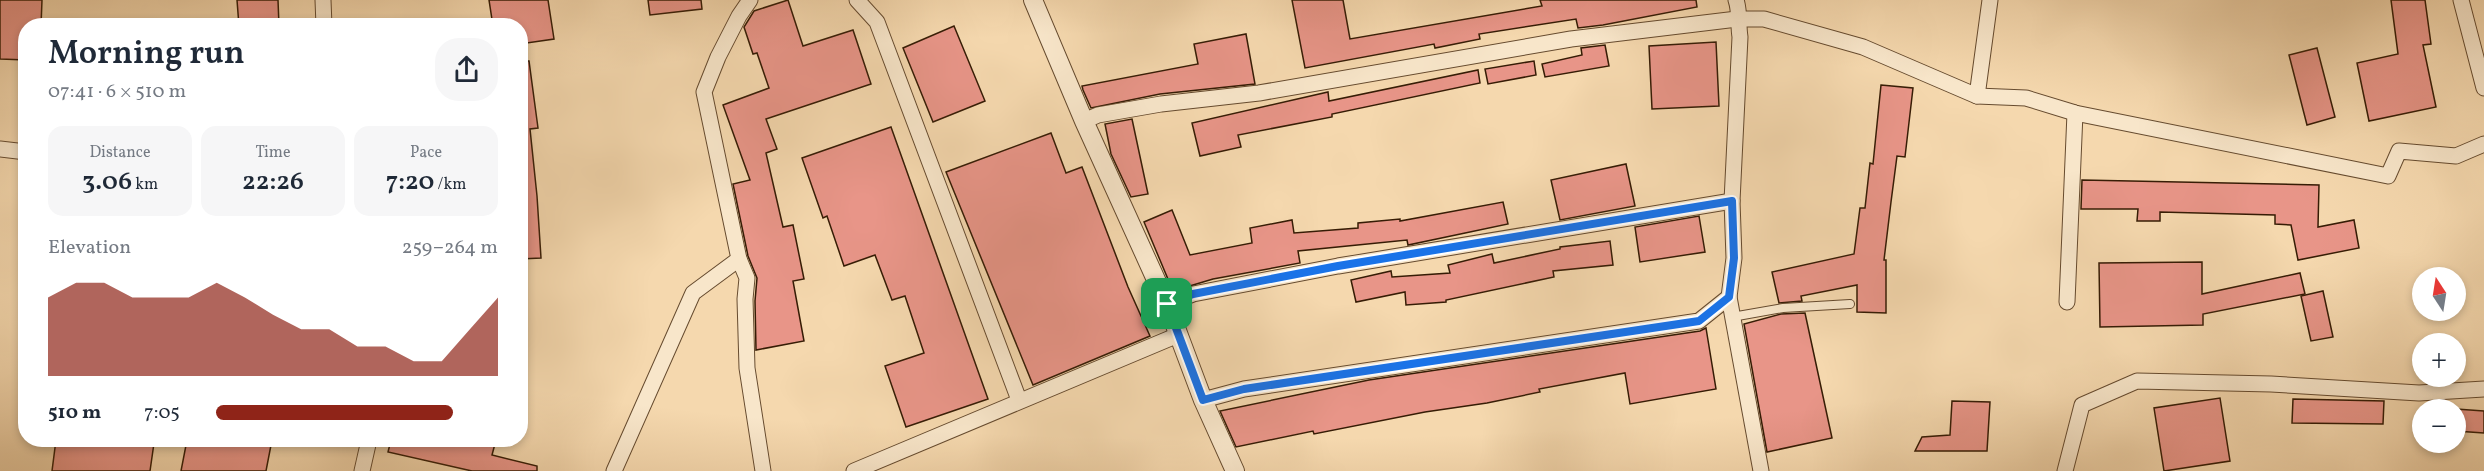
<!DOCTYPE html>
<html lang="en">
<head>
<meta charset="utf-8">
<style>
	:root { --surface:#fff; --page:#f6f6f7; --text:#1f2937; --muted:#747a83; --accent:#8f2418 }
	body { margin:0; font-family:Vollkorn,serif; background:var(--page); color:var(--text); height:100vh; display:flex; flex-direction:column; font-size:22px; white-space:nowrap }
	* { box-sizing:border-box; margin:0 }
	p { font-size:20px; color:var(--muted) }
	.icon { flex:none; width:33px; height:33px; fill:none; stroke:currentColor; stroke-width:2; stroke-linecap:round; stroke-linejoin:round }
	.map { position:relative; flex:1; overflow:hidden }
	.drawer { position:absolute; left:18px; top:18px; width:510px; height:429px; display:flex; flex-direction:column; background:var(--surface); border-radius:24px; box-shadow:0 3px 9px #0003 }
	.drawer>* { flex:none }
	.needle { width:39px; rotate:348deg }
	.tools { position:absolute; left:2412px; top:267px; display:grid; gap:12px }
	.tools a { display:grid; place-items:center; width:54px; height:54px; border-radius:50%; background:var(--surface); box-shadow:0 3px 9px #0003; font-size:30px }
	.pin { position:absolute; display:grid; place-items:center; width:51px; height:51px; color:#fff; margin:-26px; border-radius:12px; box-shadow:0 3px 9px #0006 }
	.round { display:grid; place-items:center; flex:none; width:63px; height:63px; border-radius:24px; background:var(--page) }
	.summary { display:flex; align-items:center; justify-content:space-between; height:102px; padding:0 30px }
	h1 { font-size:33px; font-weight:600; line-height:45px }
	.figures { display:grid; grid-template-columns:repeat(3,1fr); gap:9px; height:102px; padding:6px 30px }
	.figures div { display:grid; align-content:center; border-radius:15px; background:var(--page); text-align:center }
	.figures b { font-size:26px; font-weight:600 }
	.figures small { font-size:16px; font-weight:400 }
	.figures p { font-size:16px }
	.chart { height:168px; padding:12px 30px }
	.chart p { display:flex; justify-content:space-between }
	.chart svg { width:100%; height:108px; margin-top:6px; fill:var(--accent); opacity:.7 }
	ul { padding:0 30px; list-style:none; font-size:20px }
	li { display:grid; grid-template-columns:96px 72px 1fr; align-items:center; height:45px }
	li i { height:15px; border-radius:8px; background:var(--accent) }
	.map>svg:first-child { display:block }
</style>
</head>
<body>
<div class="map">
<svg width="2484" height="471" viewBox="0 0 2484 471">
	<rect width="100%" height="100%" fill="#f5d8ae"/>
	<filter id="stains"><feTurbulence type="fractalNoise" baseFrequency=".00333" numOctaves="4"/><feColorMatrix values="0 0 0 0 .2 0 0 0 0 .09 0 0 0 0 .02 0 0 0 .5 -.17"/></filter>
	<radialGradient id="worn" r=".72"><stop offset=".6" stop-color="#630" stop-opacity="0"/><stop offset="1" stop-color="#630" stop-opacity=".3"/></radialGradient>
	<!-- building -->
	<g fill="#e89588" stroke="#361c05" stroke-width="1.5">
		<polygon points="0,0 42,0 41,26 26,26 26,60 0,59"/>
		<polygon points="237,0 278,0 279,26 239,26"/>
		<polygon points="489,0 548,0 554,39 520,44 520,26 493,26"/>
		<polygon points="648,0 701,0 702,9 650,15"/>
		<polygon points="788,0 803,46 853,30 871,84 766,119 777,149 766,153 783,227 793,225 804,279 793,281 804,341 756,350 755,301 757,278 748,256 733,184 750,180 723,105 769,88 757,53 753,54 744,27 754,11"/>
		<polygon points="1292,0 1343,0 1350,39 1542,6 1540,0 1696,0 1697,7 1603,25 1578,28 1576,19 1479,34 1480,39 1435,48 1434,44 1305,68"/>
		<polygon points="2391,0 2425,0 2431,44 2423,45 2436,107 2369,121 2357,63 2398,54"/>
		<polygon points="954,26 985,101 933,122 903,48"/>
		<polygon points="1246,34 1255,84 1160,94 1091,108 1083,90 1082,86 1198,64 1194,44"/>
		<polygon points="1716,42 1719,106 1652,109 1649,46"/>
		<polygon points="1605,45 1609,66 1545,77 1542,64 1582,55 1581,48"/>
		<polygon points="2317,48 2335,117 2307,125 2289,55"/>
		<polygon points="520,61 529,61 538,128 530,129 537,196 541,258 520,259"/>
		<polygon points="1534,61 1536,75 1488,84 1485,69"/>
		<polygon points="1478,70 1480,83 1332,114 1332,117 1238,135 1241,147 1200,156 1192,123 1328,92 1329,101"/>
		<polygon points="1881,85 1913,88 1905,157 1897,156 1891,202 1884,260 1886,260 1886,313 1857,312 1857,285 1801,296 1802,301 1779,303 1772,272 1854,254 1860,208 1865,208 1870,163 1873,164"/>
		<polygon points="1132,119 1148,194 1131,197 1111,154 1105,124"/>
		<polygon points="891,127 988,399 906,427 885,366 924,353 905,296 892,300 875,255 844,266 827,216 823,218 802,158"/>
		<polygon points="1051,133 1066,173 1082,167 1128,287 1150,336 1033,385 946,172"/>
		<polygon points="1626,164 1635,206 1560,220 1551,180"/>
		<polygon points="2082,180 2319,185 2318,227 2354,220 2359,248 2298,260 2291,225 2275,224 2275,215 2160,212 2160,221 2137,221 2138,209 2081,209"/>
		<polygon points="1503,202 1508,224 1408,245 1407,240 1298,251 1300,263 1213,279 1173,291 1144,222 1172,210 1190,255 1252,243 1250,228 1292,220 1294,233 1358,228 1358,223 1400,219 1400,221"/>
		<polygon points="1699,216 1705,252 1640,262 1635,227"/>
		<polygon points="1610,241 1613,265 1553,271 1554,277 1446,300 1446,302 1406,305 1405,292 1356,302 1351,280 1391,271 1392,277 1450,273 1448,265 1492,254 1494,263 1560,249 1560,247"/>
		<polygon points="2202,262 2202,294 2300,273 2305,294 2203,314 2203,325 2100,327 2099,263"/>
		<polygon points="2323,291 2333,337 2311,341 2301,296"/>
		<polygon points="1805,313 1832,438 1767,452 1744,324 1781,314"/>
		<polygon points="1706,328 1716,389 1630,404 1625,373 1539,389 1540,392 1487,403 1425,412 1314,434 1313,431 1236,447 1220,411 1369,380 1700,331"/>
		<polygon points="2220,398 2230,461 2164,471 2154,408"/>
		<polygon points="2293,399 2384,401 2383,424 2292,423"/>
		<polygon points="1952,401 1990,402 1987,451 1915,451 1922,437 1950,435"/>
		<polygon points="2456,409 2484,411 2484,433 2456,431"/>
		<polygon points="56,440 143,440 154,443 150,471 52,471"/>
		<polygon points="187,440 272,440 266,471 181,471"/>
		<polygon points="391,440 496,440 492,455 537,466 537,471 472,471 388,452"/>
	</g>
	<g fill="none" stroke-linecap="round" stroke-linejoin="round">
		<!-- service casing -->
		<g stroke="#664b2f" stroke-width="10">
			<polyline id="service" points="1732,317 1783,308 1850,304"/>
		</g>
		<!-- minor casing -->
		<g stroke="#664b2f" stroke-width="17">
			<g id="minor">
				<polyline points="323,0 324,26"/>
				<polyline points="857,0 877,22 1019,400"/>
				<polyline points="2461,0 2484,88"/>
				<polyline points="1977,96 1990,0"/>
				<polyline points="1084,121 1098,115 1161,104 1259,93 1571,39 1737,19 1764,19 1863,47 1977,96 2026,98 2075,113 2388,176 2399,151 2456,156 2484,144"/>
				<polyline points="0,149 26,152"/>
				<polyline points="739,259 747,278 745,299 747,368 763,471"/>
				<polyline points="1729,297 1761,471"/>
				<polyline points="2067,302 2075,113"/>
				<polyline points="1167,304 1193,294 1338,266 1732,201"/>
				<path d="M 1203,400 L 1244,389 L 1699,321 L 1729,297 L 1734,258 L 1732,201 L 1740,37 C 1738,25 1740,11 1736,0"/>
				<polyline points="362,471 369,440"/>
				<polyline points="614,471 693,293 739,259 704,92 718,57 739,16 750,0"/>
				<polyline points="854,471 1178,335"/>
				<polyline points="2065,471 2082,405 2137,381 2271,384 2419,393 2484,389"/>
			</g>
		</g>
		<!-- tertiary casing -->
		<g stroke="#664b2f" stroke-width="20">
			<polyline id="tertiary" points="1033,0 1084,121 1167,304 1203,400 1235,471"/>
		</g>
		<!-- service -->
		<use href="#service" stroke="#f8e6ca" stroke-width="8"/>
		<!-- minor -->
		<use href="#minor" stroke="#f8e6ca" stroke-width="15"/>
		<!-- tertiary -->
		<use href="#tertiary" stroke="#f8e6ca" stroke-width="18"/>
	</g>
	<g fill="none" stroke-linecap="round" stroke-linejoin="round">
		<!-- route casing -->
		<g stroke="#fff" stroke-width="12">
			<polygon id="route" points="1732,201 1734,258 1729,297 1699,321 1244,389 1203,400 1167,304 1193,294 1338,266"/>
		</g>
		<!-- route -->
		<use href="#route" stroke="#1a73e8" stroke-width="8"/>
	</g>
	<rect width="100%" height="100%" filter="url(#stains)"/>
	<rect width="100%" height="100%" fill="url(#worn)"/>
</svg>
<div class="tools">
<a><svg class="needle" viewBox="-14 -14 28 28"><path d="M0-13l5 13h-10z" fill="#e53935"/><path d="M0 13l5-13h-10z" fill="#747a83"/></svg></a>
<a>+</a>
<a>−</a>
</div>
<div class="pin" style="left:1167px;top:304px;background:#1e9e55"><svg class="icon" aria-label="arrive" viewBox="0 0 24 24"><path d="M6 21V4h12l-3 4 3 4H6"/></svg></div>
<section class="drawer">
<div class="summary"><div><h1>Morning run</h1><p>07:41 · 6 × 510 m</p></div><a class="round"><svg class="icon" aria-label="share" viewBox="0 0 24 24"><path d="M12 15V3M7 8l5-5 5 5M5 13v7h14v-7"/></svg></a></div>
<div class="figures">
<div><p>Distance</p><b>3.06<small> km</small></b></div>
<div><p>Time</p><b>22:26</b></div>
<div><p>Pace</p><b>7:20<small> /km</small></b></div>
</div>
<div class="chart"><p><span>Elevation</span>259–264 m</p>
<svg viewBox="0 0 160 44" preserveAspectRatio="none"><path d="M0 44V12L10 6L20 6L30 12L40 12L50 12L60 6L70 12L80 19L90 25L100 25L110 32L120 32L130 38L140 38L150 25L160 12V44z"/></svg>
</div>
<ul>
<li><b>510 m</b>7:05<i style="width:84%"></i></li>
</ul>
</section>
</div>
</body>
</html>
